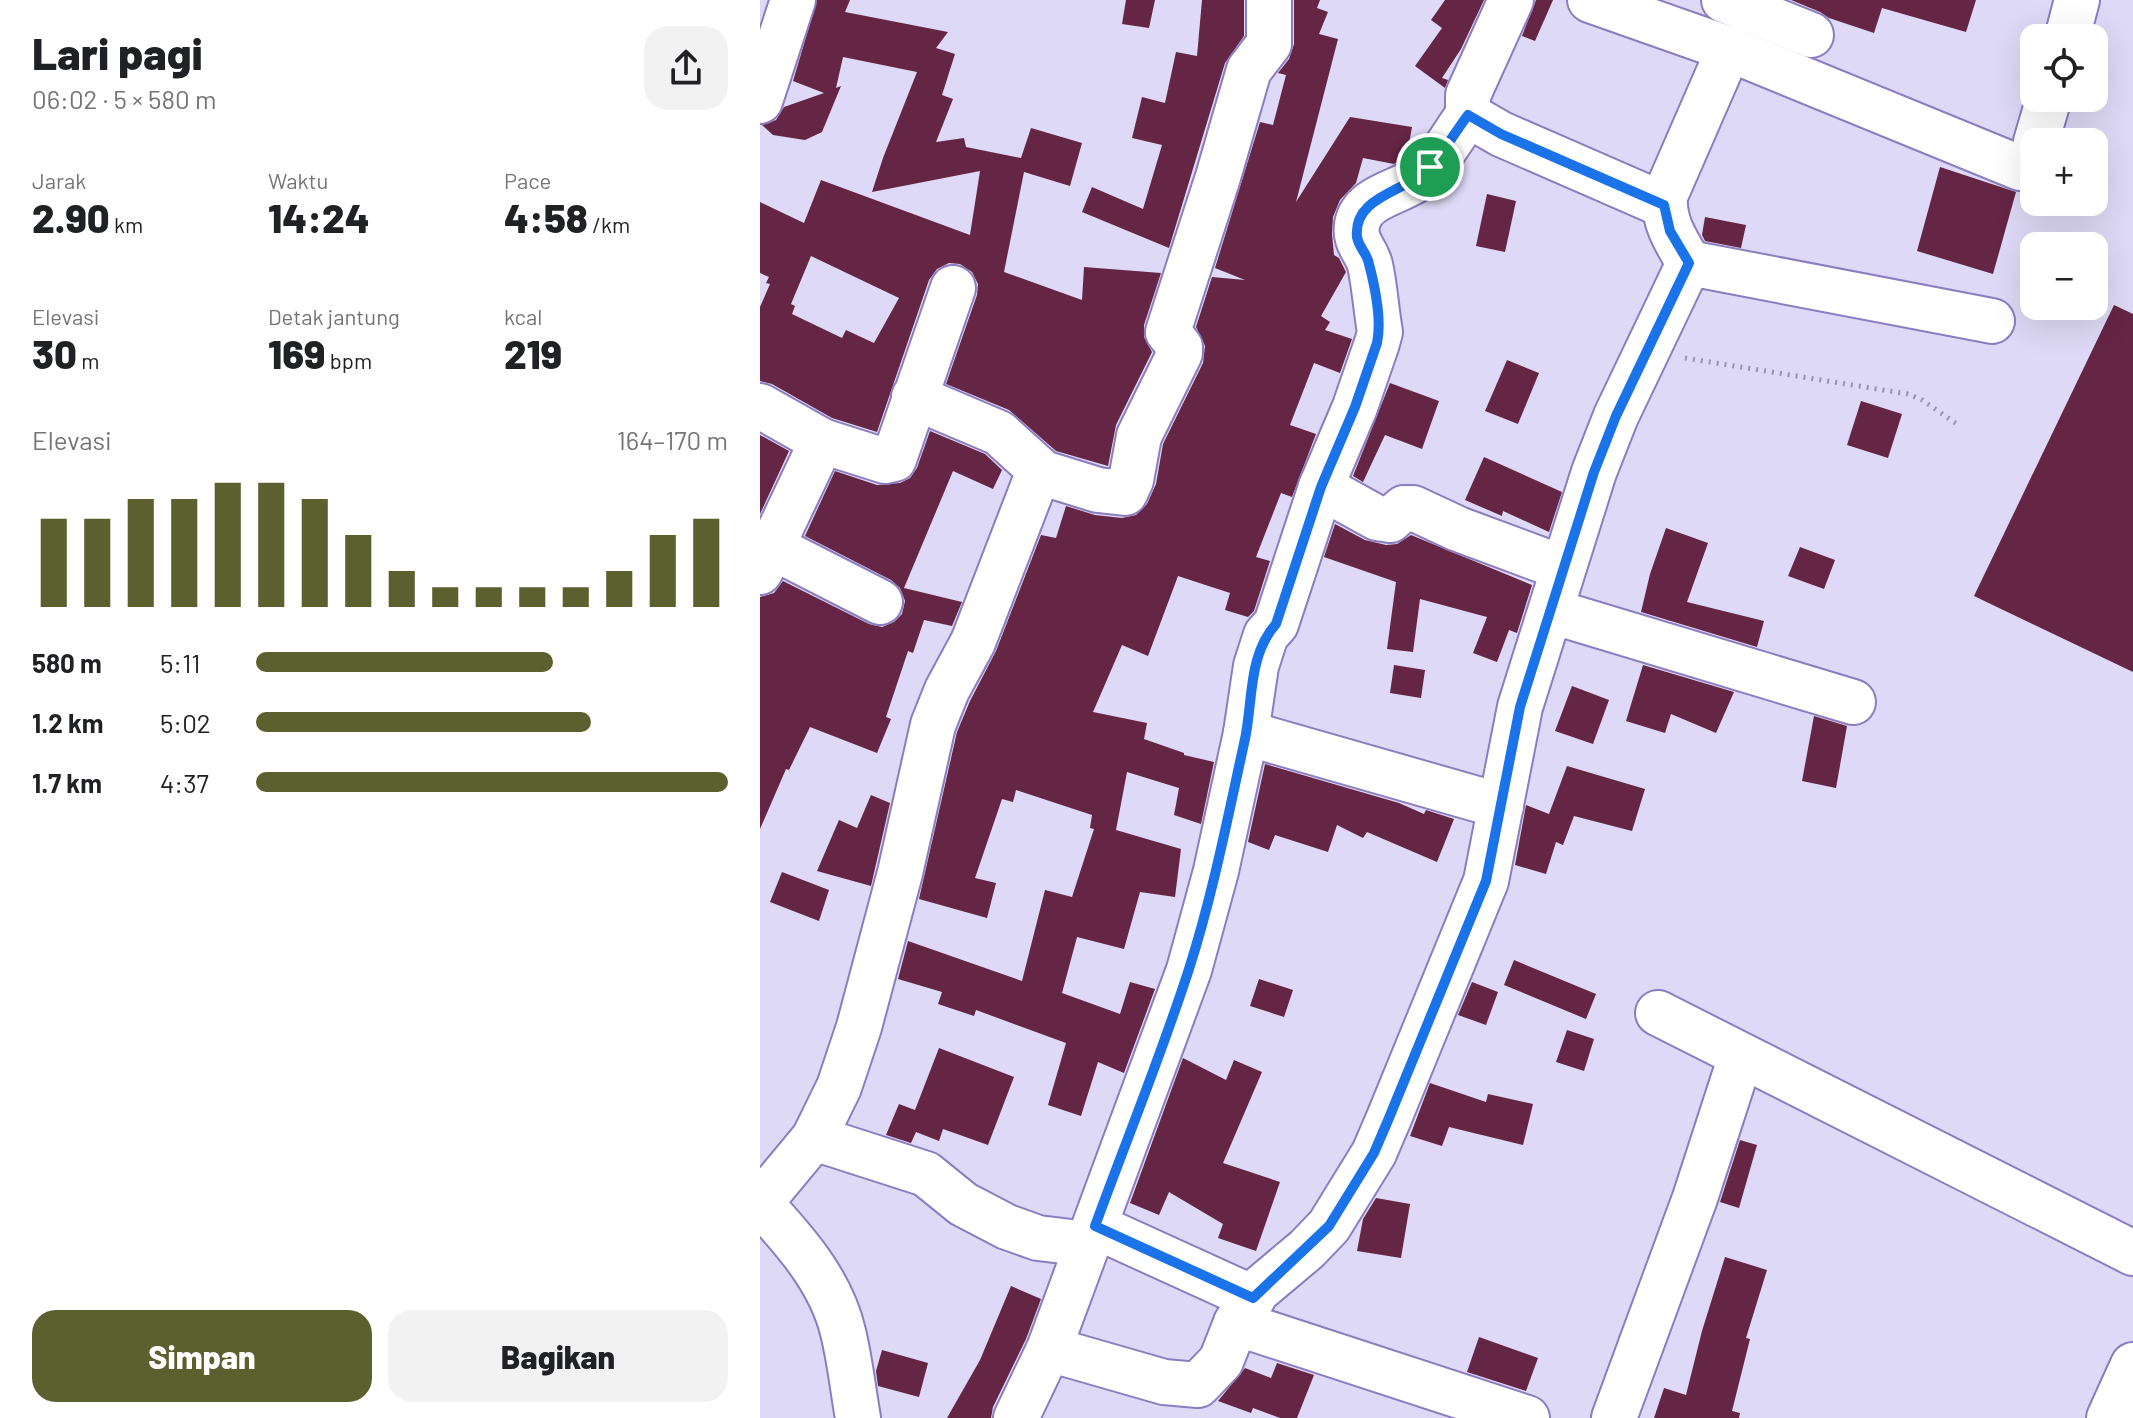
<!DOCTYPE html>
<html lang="id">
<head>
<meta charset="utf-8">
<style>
	:root { --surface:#fff; --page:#f2f2f2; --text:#202124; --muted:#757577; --accent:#5c602e }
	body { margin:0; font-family:Barlow,sans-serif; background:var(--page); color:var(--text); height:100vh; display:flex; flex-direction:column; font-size:30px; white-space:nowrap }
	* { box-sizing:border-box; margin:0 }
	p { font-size:26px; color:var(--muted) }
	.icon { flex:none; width:44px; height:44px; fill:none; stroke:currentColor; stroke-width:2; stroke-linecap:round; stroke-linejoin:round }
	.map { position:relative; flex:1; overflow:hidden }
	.drawer { display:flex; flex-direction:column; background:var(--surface); width:760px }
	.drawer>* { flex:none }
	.controls { position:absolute; left:1260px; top:24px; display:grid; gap:16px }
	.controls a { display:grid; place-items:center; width:88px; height:88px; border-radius:16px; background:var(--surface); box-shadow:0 8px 32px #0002; font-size:40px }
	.pin { position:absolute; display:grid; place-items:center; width:68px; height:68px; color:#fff; margin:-34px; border:4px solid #fff; border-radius:50%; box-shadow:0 2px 8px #0007 }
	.round { display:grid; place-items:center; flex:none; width:84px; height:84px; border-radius:24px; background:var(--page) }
	.headline { display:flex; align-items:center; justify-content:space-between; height:136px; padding:0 32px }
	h1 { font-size:44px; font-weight:800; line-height:60px }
	.stats { display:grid; grid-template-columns:repeat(3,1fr); gap:12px; height:136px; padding:8px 32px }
	.stats div { display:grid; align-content:center }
	.stats b { font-size:40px; font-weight:800 }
	.stats small { font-size:22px; font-weight:400 }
	.stats p { font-size:22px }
	.chart { height:224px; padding:16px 32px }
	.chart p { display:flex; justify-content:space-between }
	.chart svg { width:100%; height:144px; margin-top:8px; stroke:var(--accent); stroke-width:6 }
	.primary-button { display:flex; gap:16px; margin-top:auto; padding:16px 32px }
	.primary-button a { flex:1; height:92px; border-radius:24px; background:var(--accent); color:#fff; font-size:32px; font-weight:800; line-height:92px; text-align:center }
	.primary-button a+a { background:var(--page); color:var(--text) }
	ul { padding:0 32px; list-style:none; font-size:26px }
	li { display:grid; grid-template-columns:128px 96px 1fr; align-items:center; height:60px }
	li i { height:20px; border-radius:10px; background:var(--accent) }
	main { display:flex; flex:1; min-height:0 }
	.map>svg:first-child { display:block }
</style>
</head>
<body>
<main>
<section class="drawer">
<div class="headline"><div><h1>Lari pagi</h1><p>06:02 · 5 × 580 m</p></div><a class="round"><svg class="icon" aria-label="share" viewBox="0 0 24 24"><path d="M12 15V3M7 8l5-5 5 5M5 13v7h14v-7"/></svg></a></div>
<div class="stats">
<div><p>Jarak</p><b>2.90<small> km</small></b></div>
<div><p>Waktu</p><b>14:24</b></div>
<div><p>Pace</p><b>4:58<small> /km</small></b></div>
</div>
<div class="stats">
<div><p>Elevasi</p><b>30<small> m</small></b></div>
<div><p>Detak jantung</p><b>169<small> bpm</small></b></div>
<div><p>kcal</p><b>219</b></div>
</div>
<div class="chart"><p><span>Elevasi</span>164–170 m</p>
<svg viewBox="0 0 160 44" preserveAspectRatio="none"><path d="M5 44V17M15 44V17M25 44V11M35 44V11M45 44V6M55 44V6M65 44V11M75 44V22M85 44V33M95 44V38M105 44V38M115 44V38M125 44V38M135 44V33M145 44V22M155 44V17"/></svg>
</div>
<ul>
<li><b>580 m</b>5:11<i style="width:63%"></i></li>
<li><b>1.2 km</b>5:02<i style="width:71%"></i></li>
<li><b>1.7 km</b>4:37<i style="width:100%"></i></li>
</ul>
<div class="primary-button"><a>Simpan</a><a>Bagikan</a></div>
</section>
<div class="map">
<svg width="1373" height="1418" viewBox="0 0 1373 1418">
	<rect width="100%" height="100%" fill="#ded9f6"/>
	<!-- building -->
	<g fill="#652544" fill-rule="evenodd">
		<path d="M 57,0 L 90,0 L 85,12 L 188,32 L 176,48 L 195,54 L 182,95 L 193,99 L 176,142 L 204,138 L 206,147 L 261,158 L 271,128 L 322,143 L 310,186 L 264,172 L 244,272 L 322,300 L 324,267 L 401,273 L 384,325 L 384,337 L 392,352 L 356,425 L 348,466 L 296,451 L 249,410 L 186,384 L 217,295 L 218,284 L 212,272 L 200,264 L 189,263 L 177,269 L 169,280 L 117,432 L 72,418 L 12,384 L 0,381 L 0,307 L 10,284 L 6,283 L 9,277 L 0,273 L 0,202 L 44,223 L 61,180 L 210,235 L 220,171 L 112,192 L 123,158 L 157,72 L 83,57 L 76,88 L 81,86 L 62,132 L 45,140 L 13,135 L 2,125 L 16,120 L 24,107 L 64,93 L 33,81 ZM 51,256 L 139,298 L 114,343 L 86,330 L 82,338 L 32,314 L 35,306 L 31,304 Z"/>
		<polygon points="366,0 395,0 389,28 362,24"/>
		<polygon points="442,0 484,0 484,36 465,63 409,248 322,212 332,187 383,209 402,145 372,138 382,97 405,103 416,52 437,56"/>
		<polygon points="534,0 560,0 557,8 568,12 559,34 578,39 536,202 590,117 652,127 647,155 634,164 603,158 596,183 580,200 573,217 572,234 574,255 579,258 586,272 561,316 570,322 565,330 592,339 580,373 554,363 530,425 556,434 532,497 521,493 496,557 510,561 494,611 488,617 465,610 470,593 418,576 388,656 362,645 333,712 387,723 384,739 424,753 424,755 454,762 441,824 414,815 419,788 367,772 356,830 421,849 415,897 380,892 364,949 317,937 302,993 360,1014 370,982 395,989 364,1073 338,1062 321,1116 288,1105 306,1043 216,1010 214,1016 178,1004 182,992 138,979 148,941 262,981 285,890 312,897 334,829 330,828 332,815 256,790 253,802 242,799 215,878 236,883 227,918 159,899 197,732 210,701 236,651 281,535 296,538 306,506 335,515 362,518 376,515 387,504 396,484 403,444 443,363 445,346 436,327 452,277 485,280 455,268 500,122 513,125 526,75 518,73 529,59 534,44"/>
		<polygon points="685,0 724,0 701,49 682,78 688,80 685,88 655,66 682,28 671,20"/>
		<polygon points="776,0 793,0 775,41 762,36"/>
		<polygon points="1031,0 1216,0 1206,32 1122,8 1114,33 1069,18 1060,12"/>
		<polygon points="1180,167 1256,192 1233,274 1157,251"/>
		<polygon points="727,194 756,201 745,252 716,246"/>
		<polygon points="945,217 986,225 981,248 945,241 942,235"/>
		<polygon points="1354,305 1373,314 1373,672 1214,596"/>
		<polygon points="747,360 779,373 758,424 725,411"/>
		<polygon points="630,383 679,401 662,449 625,435 603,482 593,476"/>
		<polygon points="1101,401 1142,414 1128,458 1087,445"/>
		<polygon points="170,431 225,454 242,470 233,489 193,471 144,588 202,602 192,626 164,620 153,653 148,651 126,717 131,719 117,753 50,727 29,770 26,769 0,829 0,597 14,593 23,581 109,624 122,627 134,622 142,614 145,601 140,588 131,580 45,536 75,471 117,485 140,483 150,478 157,468"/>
		<polygon points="0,435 29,451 0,514"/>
		<polygon points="724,457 802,492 789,532 743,511 742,516 705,500"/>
		<polygon points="575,524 605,540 626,545 637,544 651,535 772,585 757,633 749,630 737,662 713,653 727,617 660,599 653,652 627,649 636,582 564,557"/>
		<polygon points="906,528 948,543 927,602 1004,621 997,647 881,612 890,574"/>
		<polygon points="1040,547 1075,560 1064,589 1028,576"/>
		<polygon points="634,665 665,670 661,698 630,693"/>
		<polygon points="883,665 974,692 956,733 911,714 905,733 866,721"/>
		<polygon points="812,686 849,700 833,744 795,731"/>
		<polygon points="1054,716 1087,726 1076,788 1042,781"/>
		<polygon points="505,764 639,803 664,814 666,810 694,819 677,862 607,832 603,838 577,825 568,852 515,835 509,850 488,842"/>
		<polygon points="807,766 885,789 872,831 814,816 803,845 796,842 786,874 755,865 766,805 789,814"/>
		<polygon points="111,795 130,803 111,886 57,871 79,820 97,828"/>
		<polygon points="22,872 69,890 59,921 10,902"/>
		<polygon points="754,960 836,994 826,1019 744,985"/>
		<polygon points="499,979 533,990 524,1017 490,1006"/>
		<polygon points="712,982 738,992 726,1025 698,1015"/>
		<polygon points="807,1030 834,1039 824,1071 796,1062"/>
		<polygon points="179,1048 254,1077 228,1145 183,1129 179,1141 156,1132 151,1143 126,1135 139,1104 155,1110"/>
		<polygon points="423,1058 466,1080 474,1060 502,1072 463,1163 520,1182 496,1251 458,1238 463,1224 409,1192 399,1215 370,1203"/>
		<polygon points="670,1083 726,1102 728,1094 773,1104 763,1145 689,1127 682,1146 650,1136"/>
		<polygon points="980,1140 997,1145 979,1208 960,1202"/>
		<polygon points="616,1198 650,1204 641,1258 597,1251 603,1219"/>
		<polygon points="965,1257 1007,1270 986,1338 990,1339 972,1411 980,1413 979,1418 894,1418 904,1388 926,1395 942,1331"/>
		<polygon points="251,1286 281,1299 266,1339 233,1407 231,1418 187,1418 220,1360"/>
		<polygon points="719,1337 778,1358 766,1391 707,1372"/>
		<polygon points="122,1350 168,1363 159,1397 118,1386 116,1371"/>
		<polygon points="517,1363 554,1375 537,1418 520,1418 493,1408 491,1413 458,1401 485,1368 511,1378"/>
	</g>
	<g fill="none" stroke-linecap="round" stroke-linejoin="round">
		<!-- minor casing -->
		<g stroke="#8b7dc0" stroke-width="48">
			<g id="minor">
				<polyline points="751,0 708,95 708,115 741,134 904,205"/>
				<polyline points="830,0 969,49"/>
				<polyline points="964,0 1051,35"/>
				<polyline points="1307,38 1317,0"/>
				<polyline points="0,101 33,0"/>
				<polyline points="1276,142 1289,98"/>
				<polyline points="929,263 1232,321"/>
				<polyline points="154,397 239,433 283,473 338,490 365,493 371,480 379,436 420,353 420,347 408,332 458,177 489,70 509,44 509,0"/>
				<polyline points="0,406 62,441"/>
				<polyline points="561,487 617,518 630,520 644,508 653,508 698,529 803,568"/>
				<polyline points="12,547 120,602"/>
				<polyline points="0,572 62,441 125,461 134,459 193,288"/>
				<polyline points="791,611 1093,702"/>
				<polyline points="486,733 741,806"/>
				<polyline points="898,1013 1373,1253"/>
				<polyline points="54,1138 166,1174 203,1204 247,1227 278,1238 328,1244"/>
				<polyline points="0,1203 54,1138 79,1087 99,1027 140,873 173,725 187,690 213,642 279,471"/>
				<path d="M 0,1203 C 35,1241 71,1281 83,1332 C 90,1360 93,1390 98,1418"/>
				<polyline points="335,1226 493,1298"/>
				<polyline points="476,1323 767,1418"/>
				<path d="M 289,1349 L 404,1382 L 438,1385 L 461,1361 L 476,1323 L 497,1291 L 547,1249 L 569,1226 L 614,1153 L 629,1118 L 726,881 L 760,707 L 834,472 L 856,416 L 929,263 C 916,241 903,222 905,196 L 969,49 L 1260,168 L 1270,162 L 1274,150"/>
				<path d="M 256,1418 L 289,1349 L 429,970 L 456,871 L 486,733 L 496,666 L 506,635 L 516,624 L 561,487 L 595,407 L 617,343 L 620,332 C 616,310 615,287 610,265 C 606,250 594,242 597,225 C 602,196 639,193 659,178 C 679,163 693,135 708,115"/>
				<polyline points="854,1418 935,1198 981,1056"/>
				<polyline points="1349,1418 1373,1365"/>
			</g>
		</g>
		<!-- path -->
		<polyline stroke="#9893af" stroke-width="5" stroke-dasharray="2 6" stroke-linecap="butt" points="925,358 1148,394 1162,400 1197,424"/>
		<!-- minor -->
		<use href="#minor" stroke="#fff" stroke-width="44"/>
	</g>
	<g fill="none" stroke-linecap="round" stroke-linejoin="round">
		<!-- route casing -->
		<g stroke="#fff" stroke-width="16">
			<path id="route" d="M 708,115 L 741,134 L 904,205 L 910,231 L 929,263 L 856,416 L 834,472 L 760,707 L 726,881 L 629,1118 L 614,1153 L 569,1226 L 493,1298 L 335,1226 C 366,1141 401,1056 429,969 C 453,894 468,816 485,739 C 493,701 488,655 516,624 L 561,487 L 595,407 L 617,343 C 622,320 615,287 609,264 C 607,253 599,248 597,237 C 593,196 646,192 668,169 C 683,154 695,132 708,115 Z"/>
		</g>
		<!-- route -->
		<use href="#route" stroke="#1a73e8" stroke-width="10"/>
	</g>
</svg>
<div class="controls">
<a><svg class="icon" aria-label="locate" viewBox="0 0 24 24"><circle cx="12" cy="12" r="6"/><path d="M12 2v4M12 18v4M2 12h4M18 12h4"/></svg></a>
<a>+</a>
<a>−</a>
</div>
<div class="pin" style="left:670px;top:167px;background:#1e9e55"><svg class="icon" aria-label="arrive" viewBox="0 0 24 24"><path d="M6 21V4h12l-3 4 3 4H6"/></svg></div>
</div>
</main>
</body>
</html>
